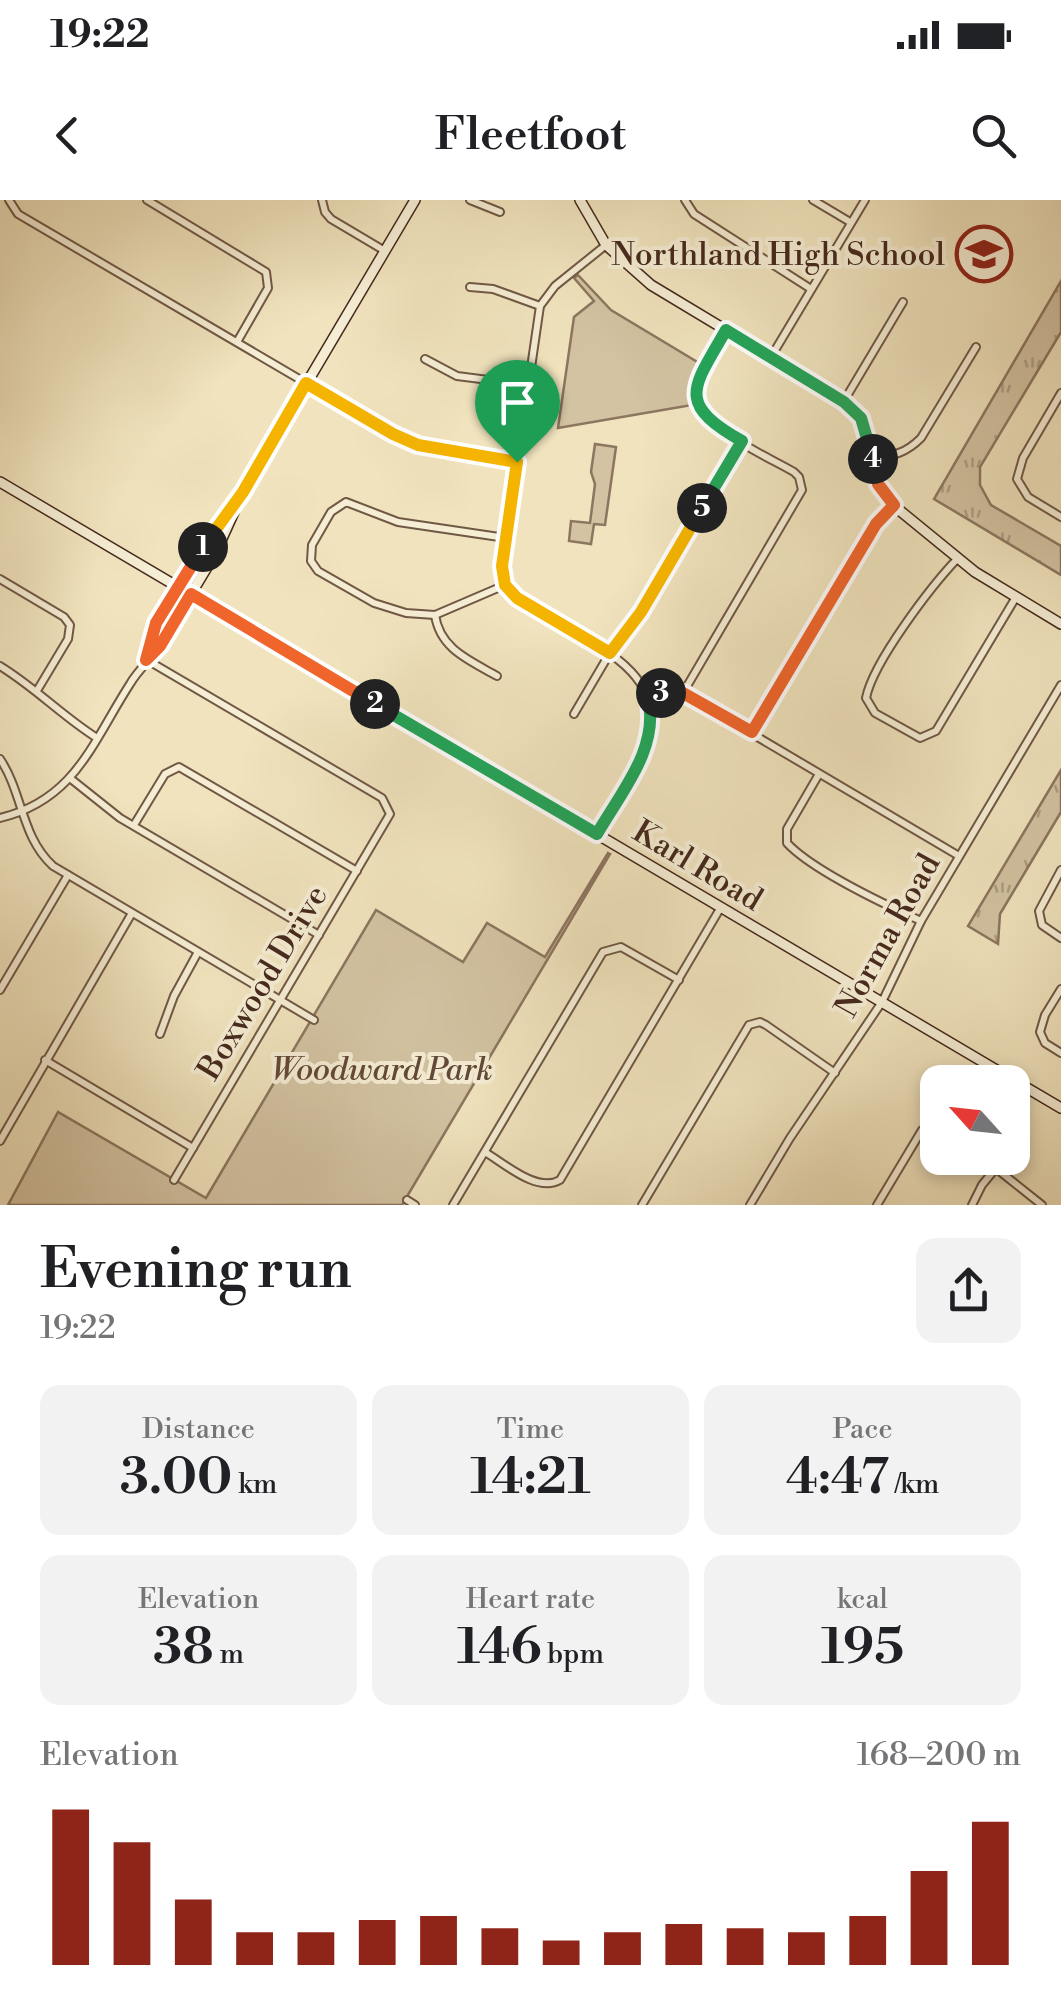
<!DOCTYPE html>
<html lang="en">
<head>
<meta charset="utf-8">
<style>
	:root { --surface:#fff; --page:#f2f2f2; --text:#202124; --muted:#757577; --accent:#8f2418 }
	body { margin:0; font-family:"Libre Bodoni",serif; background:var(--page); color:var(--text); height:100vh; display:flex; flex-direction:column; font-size:38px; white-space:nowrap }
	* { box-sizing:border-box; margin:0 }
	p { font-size:32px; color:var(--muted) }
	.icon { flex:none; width:55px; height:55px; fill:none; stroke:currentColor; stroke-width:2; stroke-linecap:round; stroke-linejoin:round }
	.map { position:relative; height:1005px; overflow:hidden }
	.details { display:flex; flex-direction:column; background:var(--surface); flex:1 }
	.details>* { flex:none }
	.needle { width:65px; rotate:297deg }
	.buttons { position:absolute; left:920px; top:865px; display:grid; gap:20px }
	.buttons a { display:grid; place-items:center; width:110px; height:110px; border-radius:20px; background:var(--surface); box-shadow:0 5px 15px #0003; font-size:50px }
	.pin { position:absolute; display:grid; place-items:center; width:85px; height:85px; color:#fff; margin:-102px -42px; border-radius:50% 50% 50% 0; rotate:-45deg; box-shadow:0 0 10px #0007 }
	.pin .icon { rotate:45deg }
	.km { position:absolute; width:50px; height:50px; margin:-25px; border-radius:50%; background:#222; color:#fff; font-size:28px; line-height:50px; text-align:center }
	.round { display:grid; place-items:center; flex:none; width:105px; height:105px; border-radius:20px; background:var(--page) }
	.summary { display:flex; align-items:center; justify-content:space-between; height:170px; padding:0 40px }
	h1 { font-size:55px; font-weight:600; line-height:75px }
	.metrics { display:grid; grid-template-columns:repeat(3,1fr); gap:15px; height:170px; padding:10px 40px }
	.metrics div { display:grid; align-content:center; border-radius:20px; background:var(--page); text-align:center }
	.metrics b { font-size:50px; font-weight:600 }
	.metrics small { font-size:28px; font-weight:400 }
	.metrics p { font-size:28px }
	.chart { height:280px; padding:20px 40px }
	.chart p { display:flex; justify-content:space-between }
	.chart svg { width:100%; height:180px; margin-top:10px; stroke:var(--accent); stroke-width:6 }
	.status { display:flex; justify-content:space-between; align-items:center; height:70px; padding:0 50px; background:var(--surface); direction:ltr }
	.status svg { height:28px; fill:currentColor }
	header { display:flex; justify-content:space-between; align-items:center; height:130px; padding:0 40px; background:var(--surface); font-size:45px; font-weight:600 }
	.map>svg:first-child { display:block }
</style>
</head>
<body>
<div class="status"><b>19:22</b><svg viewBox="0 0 49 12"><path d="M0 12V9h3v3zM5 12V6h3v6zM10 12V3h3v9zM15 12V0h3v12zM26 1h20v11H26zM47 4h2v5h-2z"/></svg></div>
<header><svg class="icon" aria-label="back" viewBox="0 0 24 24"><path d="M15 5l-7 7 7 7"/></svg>Fleetfoot<svg class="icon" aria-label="search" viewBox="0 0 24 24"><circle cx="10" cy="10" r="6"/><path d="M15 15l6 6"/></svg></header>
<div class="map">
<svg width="1061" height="1005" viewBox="0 0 1061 1005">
	<defs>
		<pattern id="grass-tufts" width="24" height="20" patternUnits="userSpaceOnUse" patternTransform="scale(2.5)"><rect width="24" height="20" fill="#d3c3a2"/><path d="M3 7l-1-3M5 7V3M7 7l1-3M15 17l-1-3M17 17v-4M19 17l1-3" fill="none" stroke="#ad9e83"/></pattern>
	</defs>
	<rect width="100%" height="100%" fill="#f0e3bd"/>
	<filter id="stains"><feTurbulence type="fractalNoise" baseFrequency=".002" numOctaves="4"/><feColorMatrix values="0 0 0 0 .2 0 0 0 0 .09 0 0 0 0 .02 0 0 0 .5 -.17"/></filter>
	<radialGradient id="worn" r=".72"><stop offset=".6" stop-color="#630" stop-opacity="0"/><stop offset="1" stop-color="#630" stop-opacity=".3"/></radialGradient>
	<!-- grass -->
	<g fill="url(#grass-tufts)" stroke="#8c7660" stroke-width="2.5">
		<polygon points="1061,81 1061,132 980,267 980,285 991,305 1061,346 1061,375 934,299"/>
		<polygon points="1061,570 1061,612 1000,714 998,744 968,726"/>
	</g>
	<!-- green -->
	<g fill="#d3c3a2" stroke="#8c7660" stroke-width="2.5">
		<polygon points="578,75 611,110 699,163 690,183 692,205 558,228 574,117 594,101 574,78"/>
		<polygon points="595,244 616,247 605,325 594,324 591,344 569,341 571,321 590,323 595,284 591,272"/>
		<polygon points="608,653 610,654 402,1005 8,1005 58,912 206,998 376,710 463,762 487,723 545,757"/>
	</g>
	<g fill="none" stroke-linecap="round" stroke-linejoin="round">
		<!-- street casing -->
		<g stroke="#705845" stroke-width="10">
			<g id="street">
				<polyline points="9,0 18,14 393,234 434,250 517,262"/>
				<polyline points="147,0 266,72 268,88 237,142"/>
				<polyline points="322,0 325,12 331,19 385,51"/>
				<polyline points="470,0 500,12"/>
				<polyline points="685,0 694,14 811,89"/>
				<polyline points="813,0 850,22"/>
				<polyline points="470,87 493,89 540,106"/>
				<polyline points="771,157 865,0"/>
				<polyline points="425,159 457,176 528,185"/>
				<polyline points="1061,193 1023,258 1017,279 1028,297 1061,317"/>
				<polyline points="844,201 903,102"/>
				<path d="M 873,257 C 894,256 906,253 921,238 L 976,147"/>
				<path d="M 958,358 C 932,385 873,462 866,498 L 875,513 L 920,538 L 936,531 L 1016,397"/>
				<polyline points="0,379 64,417 70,425 68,439 38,489"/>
				<polyline points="505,385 435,415 406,413 374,403 318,371 311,361 312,345 331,312 346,302 398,322 506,338"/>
				<path d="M 435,415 C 440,449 469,460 497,476"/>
				<polyline points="147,459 156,423 177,386"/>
				<polyline points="147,460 382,598 390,614 174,980"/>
				<path d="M 0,466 C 36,488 62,516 97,538"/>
				<path d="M 683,493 L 802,290 L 799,277 L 794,272 C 766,255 691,226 697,187 C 699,168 717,147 726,131"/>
				<polyline points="647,498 670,491 683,493 959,656"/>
				<polyline points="574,514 614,446 641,412 741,241"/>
				<polyline points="752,532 875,324 893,305"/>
				<path d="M 0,559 C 23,593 21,637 53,666 L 314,820"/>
				<path d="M 819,574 L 787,629 L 787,643 C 812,670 886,705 921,721"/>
				<polyline points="71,579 120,618 319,735"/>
				<path d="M 0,618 C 75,600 92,543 130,484 C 138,470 150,460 159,448 C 172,432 180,412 191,394"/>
				<polyline points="134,625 165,574 179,567 357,671"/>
				<path d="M 597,634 C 613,606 635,577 646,547 C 678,461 562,434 513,395 L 505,385 L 502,366 L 540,106 L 555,86 L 606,45"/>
				<polyline points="1061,670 1039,711 1042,725 1061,738"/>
				<polyline points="1061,789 1045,815 1040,832 1045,843 1061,853"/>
				<polyline points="0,790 68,675"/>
				<polyline points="160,834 174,796 198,752"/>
				<polyline points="45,860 193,948"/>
				<polyline points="0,941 132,713"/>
				<path d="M 485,952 C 505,964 537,993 560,980 L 721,707"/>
				<polyline points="983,958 1042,1005"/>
				<polyline points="407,1000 415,1005"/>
				<polyline points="453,1005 603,752 621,747 679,780"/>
				<polyline points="642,1005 749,825 760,822 766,825 835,873"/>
				<polyline points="750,1005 790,938 882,802 921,721 1061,485"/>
				<polyline points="877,1005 922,930 929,926 938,927"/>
				<polyline points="972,1005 982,985 996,968"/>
			</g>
		</g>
		<!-- secondary casing -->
		<g stroke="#45291d" stroke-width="12">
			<g id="secondary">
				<polyline points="580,0 606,45 651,85 844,201 865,228 878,284 893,305 975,372 1061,424"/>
				<polyline points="0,282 1061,908"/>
				<polyline points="177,386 243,291 415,0"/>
				<polyline points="191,394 215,354 234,312"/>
			</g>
		</g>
		<!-- street -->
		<use href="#street" stroke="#f5edd4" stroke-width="6"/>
		<!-- secondary -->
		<use href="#secondary" stroke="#f5edd4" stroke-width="9"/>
	</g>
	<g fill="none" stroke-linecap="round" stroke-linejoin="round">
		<!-- split-1 casing -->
		<g stroke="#fff" stroke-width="20">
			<polyline id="split-1" points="203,347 243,292 306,183 393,234 418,245 517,262"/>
		</g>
		<!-- split-2 casing -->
		<g stroke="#fff" stroke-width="20">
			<polyline id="split-2" points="203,347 156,423 146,460 160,446 191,394 375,504"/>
		</g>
		<!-- split-3 casing -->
		<g stroke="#fff" stroke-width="20">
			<path id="split-3" d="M 375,504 L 597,634 C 621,592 660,548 648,498 L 661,493"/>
		</g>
		<!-- split-4 casing -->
		<g stroke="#fff" stroke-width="20">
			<polyline id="split-4" points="661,493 683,493 752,532 876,324 894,305 878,284 873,259"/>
		</g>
		<!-- split-5 casing -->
		<g stroke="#fff" stroke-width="20">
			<path id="split-5" d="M 702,308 L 742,241 C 675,203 693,188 726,130 L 844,202 L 861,218 L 873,259"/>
		</g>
		<!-- split-6 casing -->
		<g stroke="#fff" stroke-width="20">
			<polyline id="split-6" points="517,262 502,366 505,385 517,398 610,453 641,412 702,308"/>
		</g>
		<!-- split-1 -->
		<use href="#split-1" stroke="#f5b400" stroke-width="12"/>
		<!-- split-2 -->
		<use href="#split-2" stroke="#f0652b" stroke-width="12"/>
		<!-- split-3 -->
		<use href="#split-3" stroke="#22a559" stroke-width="12"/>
		<!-- split-4 -->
		<use href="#split-4" stroke="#f0652b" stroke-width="12"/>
		<!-- split-5 -->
		<use href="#split-5" stroke="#22a559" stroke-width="12"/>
		<!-- split-6 -->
		<use href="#split-6" stroke="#f5b400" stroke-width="12"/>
	</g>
	<!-- icons -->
	<defs>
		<g id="school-ring" transform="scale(2.875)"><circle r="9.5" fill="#f5edd4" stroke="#8f2418" stroke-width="1.5"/><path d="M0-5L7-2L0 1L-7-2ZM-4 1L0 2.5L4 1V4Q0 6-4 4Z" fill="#8f2418"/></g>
	</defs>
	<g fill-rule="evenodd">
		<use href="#school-ring" x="984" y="54"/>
	</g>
	<g text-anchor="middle" stroke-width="8" stroke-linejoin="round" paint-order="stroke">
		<!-- poi labels -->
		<g font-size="32" fill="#45291d" stroke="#f5edd4" text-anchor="end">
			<text x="945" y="65">Northland High School</text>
		</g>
		<!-- street labels -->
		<g font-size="32" fill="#45291d" stroke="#f5edd4">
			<text transform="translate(698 665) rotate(31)" y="11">Karl Road</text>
			<text transform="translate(887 735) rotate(-61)" y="11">Norma Road</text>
			<text transform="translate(262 782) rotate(-59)" y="11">Boxwood Drive</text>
		</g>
		<!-- park labels -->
		<g font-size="32" font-style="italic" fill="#614838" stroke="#f5edd4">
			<text x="382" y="880">Woodward Park</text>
		</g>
	</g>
	<rect width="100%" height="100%" filter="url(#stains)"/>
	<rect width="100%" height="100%" fill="url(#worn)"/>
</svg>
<div class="buttons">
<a><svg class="needle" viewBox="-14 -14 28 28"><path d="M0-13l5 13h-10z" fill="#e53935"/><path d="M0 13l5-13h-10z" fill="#757577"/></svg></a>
</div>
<div class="pin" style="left:517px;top:262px;background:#1e9e55"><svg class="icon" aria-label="arrive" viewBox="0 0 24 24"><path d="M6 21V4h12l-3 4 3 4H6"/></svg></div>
<b class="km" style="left:203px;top:347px">1</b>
<b class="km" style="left:375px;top:504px">2</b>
<b class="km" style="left:661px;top:493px">3</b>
<b class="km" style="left:873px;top:259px">4</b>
<b class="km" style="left:702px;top:308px">5</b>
</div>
<section class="details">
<div class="summary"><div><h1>Evening run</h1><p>19:22</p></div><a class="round"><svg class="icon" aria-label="share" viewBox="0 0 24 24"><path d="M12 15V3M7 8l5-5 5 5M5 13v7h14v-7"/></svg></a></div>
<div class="metrics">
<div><p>Distance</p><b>3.00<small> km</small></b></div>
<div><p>Time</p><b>14:21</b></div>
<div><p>Pace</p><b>4:47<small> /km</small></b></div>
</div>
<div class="metrics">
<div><p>Elevation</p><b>38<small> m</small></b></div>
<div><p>Heart rate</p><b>146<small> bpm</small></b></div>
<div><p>kcal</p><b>195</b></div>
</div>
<div class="chart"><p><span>Elevation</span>168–200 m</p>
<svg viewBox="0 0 160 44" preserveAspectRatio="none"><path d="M5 44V6M15 44V14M25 44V28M35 44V36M45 44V36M55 44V33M65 44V32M75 44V35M85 44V38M95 44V36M105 44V34M115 44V35M125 44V36M135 44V32M145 44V21M155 44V9"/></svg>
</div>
</section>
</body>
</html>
